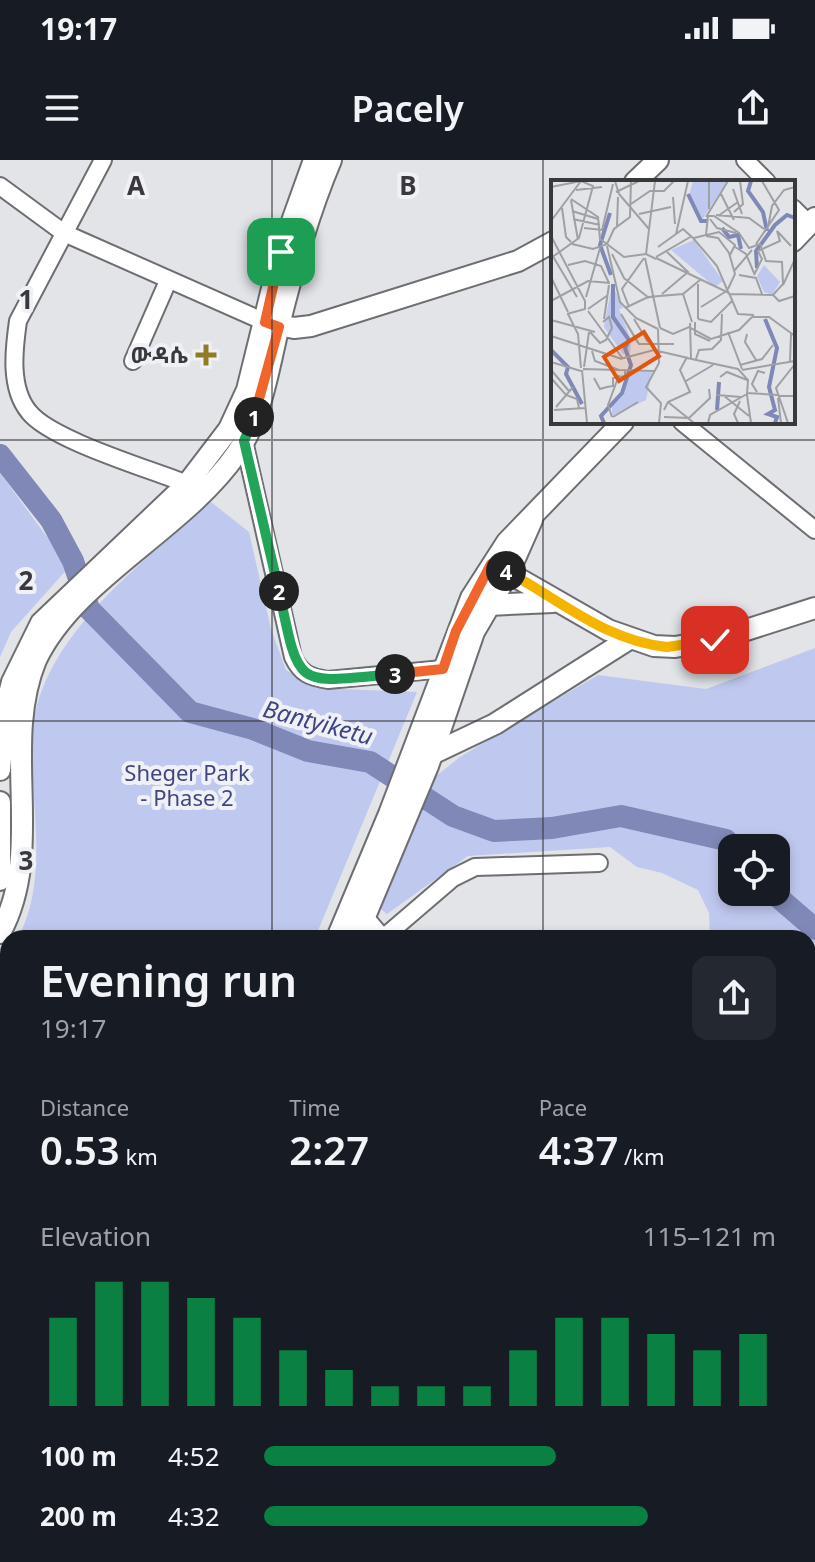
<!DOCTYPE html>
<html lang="en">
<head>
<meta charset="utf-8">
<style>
	:root { --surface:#171b24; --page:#242831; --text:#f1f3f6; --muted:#9ea1a6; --accent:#0b8043 }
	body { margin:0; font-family:"Noto Sans","Noto Sans Ethiopic",sans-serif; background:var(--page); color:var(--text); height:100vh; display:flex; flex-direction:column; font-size:30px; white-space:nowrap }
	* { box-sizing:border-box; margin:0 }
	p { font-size:26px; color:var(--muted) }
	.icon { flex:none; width:44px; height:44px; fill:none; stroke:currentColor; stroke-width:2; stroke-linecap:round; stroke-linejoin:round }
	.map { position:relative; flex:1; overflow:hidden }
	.sheet { position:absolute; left:0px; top:770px; width:816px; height:632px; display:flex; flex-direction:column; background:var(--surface); border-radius:24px 24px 0 0; box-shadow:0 4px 12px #0003 }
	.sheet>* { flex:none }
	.buttons { position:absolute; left:718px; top:674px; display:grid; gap:16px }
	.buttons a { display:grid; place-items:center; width:72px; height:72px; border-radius:16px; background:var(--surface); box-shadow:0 4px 12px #0003; font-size:40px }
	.pin { position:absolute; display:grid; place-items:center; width:68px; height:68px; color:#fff; margin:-34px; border-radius:16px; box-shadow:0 4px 12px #0006 }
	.km { position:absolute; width:40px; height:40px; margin:-20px; border-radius:50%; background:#222; color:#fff; font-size:22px; line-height:40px; text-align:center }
	.round { display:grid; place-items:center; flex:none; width:84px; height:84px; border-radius:16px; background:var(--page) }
	.head { display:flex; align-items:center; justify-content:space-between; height:136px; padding:0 40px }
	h1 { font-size:44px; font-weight:600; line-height:60px }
	.figures { display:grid; grid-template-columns:repeat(3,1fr); gap:12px; height:136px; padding:8px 40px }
	.figures div { display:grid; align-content:center }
	.figures b { font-size:40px; font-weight:600 }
	.figures small { font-size:22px; font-weight:400 }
	.figures p { font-size:22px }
	.chart { height:224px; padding:16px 40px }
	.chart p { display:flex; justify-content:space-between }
	.chart svg { width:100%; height:144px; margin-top:8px; stroke:var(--accent); stroke-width:6 }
	ul { padding:0 40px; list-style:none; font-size:26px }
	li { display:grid; grid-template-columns:128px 96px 1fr; align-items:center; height:60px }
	li i { height:20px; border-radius:10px; background:var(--accent) }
	.status { display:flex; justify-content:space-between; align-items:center; height:56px; padding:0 40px; background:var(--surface); direction:ltr }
	.status svg { height:22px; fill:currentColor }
	header { display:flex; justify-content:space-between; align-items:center; height:104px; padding:0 40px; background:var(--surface); font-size:36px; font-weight:600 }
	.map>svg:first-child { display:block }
</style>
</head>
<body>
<div class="status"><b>19:17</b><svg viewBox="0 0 49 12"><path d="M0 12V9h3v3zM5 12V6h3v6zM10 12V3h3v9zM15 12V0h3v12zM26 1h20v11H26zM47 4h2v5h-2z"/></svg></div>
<header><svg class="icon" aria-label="menu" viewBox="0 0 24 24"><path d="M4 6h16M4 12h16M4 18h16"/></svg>Pacely<svg class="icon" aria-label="share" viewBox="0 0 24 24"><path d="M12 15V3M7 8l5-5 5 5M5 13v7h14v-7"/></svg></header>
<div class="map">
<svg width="815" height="1402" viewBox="0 0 815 1402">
	<rect width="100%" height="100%" fill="#e3e4e8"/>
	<!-- green -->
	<g fill="#bfc8ef" fill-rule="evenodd">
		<polygon points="0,313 69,407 11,472 0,497"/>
		<path d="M 211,342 L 249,372 L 271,469 L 286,510 L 316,528 L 417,532 L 315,778 L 18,778 C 50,717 30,645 32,579 C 35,480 143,403 211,342 Z"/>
		<path d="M 815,488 L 815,933 L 808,924 L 808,778 L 710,778 L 709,753 L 698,730 L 662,713 L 637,707 L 610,687 L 468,696 L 387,754 L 377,746 L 436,616 L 460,597 L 598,515 L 706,529 ZM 732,688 L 776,688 L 776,732 L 732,732 Z"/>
		<polygon points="8,797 8,1394 168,1394 159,1402 0,1402 0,812"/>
	</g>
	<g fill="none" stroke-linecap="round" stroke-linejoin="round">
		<!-- river -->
		<g stroke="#7f88b6" stroke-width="22">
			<polyline points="0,295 51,360 73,401 89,449 190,552 253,569 308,591 370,602 453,656 494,671 552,668 621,656 726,680 733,688"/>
			<polyline points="772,732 815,769"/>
			<polyline points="808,850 815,815"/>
			<polyline points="808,860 815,876"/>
		</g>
		<!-- minor casing -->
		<g stroke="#6d6e72" stroke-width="20">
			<g id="minor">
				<path d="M 103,0 L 18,161 C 14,189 9,228 29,252 C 51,280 150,309 187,324"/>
				<polyline points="745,0 767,22"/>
				<polyline points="0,26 64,73 265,162"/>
				<polyline points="793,48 809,64"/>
				<polyline points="133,201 168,121"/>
				<polyline points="682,262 815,370"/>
				<path d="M 244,281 L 293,497 C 301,514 310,517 328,520 L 443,509"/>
				<polyline points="365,757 383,778 453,718 475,707 599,703"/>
				<polyline points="808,976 815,977"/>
				<polyline points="808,1089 815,1089"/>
				<polyline points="808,1155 815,1156"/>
				<polyline points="808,1308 815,1307"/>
				<polyline points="563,1394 572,1402"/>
				<polyline points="756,1394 758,1402"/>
				<polyline points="412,1402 417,1394"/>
			</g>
		</g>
		<!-- major casing -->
		<g stroke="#6d6e72" stroke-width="24">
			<g id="major">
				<polyline points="635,22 658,0"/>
				<polyline points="793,81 815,58"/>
				<polyline points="268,163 294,168 311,166 518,101 553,82"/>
				<polyline points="500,408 608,470 654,486 675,487 715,480 815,448"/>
				<polyline points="489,445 553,442"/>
				<polyline points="432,594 495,564 629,479"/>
				<polyline points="0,610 5,550 12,522 41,463 187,324 229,269 247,230 281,92 314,0"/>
				<polyline points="0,642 0,720"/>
				<path d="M 0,773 C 46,689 0,587 36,500 C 75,418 184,370 237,293 C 263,255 269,205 280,161 C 294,106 309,52 331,0"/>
				<polyline points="337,778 389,654 471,438 507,382 623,262"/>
				<polyline points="356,778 428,606 474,472 509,412 532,360"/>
				<polyline points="178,1402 185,1394"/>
				<polyline points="204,1402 210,1394"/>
			</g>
		</g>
		<!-- minor -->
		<use href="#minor" stroke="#fff" stroke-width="16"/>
		<!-- major -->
		<use href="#major" stroke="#fff" stroke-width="20"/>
	</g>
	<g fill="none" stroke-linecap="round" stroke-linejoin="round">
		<!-- split-1 casing -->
		<g stroke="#fff" stroke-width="16">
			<polyline id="split-1" points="254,257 279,167 265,162 281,92"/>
		</g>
		<!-- split-2 casing -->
		<g stroke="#fff" stroke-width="16">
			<polyline id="split-2" points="254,257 244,281 279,431"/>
		</g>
		<!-- split-3 casing -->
		<g stroke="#fff" stroke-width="16">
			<path id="split-3" d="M 279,431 C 300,531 294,523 395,514"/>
		</g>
		<!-- split-4 casing -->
		<g stroke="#fff" stroke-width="16">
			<polyline id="split-4" points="395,514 443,509 456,471 491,404 506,411"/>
		</g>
		<!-- split-5 casing -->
		<g stroke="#fff" stroke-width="16">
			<path id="split-5" d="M 506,411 C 559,439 605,481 667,487"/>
		</g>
		<!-- split-6 casing -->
		<g stroke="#fff" stroke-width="16">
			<polyline id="split-6" points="667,487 715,480"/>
		</g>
		<!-- split-1 -->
		<use href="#split-1" stroke="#f0652b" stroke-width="10"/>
		<!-- split-2 -->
		<use href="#split-2" stroke="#22a559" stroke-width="10"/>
		<!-- split-3 -->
		<use href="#split-3" stroke="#22a559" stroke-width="10"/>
		<!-- split-4 -->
		<use href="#split-4" stroke="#f0652b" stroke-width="10"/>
		<!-- split-5 -->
		<use href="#split-5" stroke="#f5b400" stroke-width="10"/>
		<!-- split-6 -->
		<use href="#split-6" stroke="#f5b400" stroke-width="10"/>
	</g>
	<!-- grid -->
	<path fill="none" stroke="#39393b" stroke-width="2" stroke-opacity="0.55" d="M 272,0 L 272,778M 543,0 L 543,778M 0,280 L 815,280M 0,561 L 815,561M 0,841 L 8,841M 808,841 L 815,841M 0,1122 L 8,1122M 808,1122 L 815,1122M 272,1394 L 272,1402M 543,1394 L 543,1402"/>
	<!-- markers -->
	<path fill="#907c22" stroke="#f0f1f6" stroke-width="3" d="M202 183h8v8h8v8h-8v8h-8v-8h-8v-8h8z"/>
	<g text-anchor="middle" stroke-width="8" stroke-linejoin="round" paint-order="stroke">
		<!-- poi labels -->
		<g font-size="22" font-weight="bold" fill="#39393b" stroke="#f0f1f6" text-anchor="end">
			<text x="188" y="203">ውዳሴ</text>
		</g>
		<!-- park labels -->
		<g font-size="22" fill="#3f4682" stroke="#f0f1f6">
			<text x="187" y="621">Sheger Park<tspan x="187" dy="25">- Phase 2</tspan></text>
		</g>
		<!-- water labels -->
		<g font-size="24" font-style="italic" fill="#3e4682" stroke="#f0f1f6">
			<text transform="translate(318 563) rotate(15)" y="8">Bantyiketu</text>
		</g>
	</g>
	<!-- overview -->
	<g transform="translate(551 20)">
		<rect width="244" height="244" fill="#e3e4e8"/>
		<path d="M 142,1 L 176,1 L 151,40 L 137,19 ZM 143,60 L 172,101 L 164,107 L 120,70 ZM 213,85 L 229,102 L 221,115 L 213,112 L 206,96 ZM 61,104 L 72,128 L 68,129 L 80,160 L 79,175 L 72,174 L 53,147 ZM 78,191 L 101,192 L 95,220 L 61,236 L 61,221 L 68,220 Z" fill="#bfc8ef"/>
		<path fill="none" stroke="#7f88b6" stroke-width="4" d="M 200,1 L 197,11 L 212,32 L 216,51M 137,14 L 150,41 L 157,41M 59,33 L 49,65 L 60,95M 171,48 L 178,57 L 187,55 L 190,69M 206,88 L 205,71 L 224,45 L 236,35 L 244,38M 214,139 L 226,168 L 218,207 L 224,230 L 217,234 L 226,237 L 224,243M 0,170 L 17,187 L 15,194 L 31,224M 166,230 L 168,202M 53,243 L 50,236 L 71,213 L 80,185 L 74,168 L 78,160 L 62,137 L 62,104"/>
		<path fill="none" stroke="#9fa0a3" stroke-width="2" d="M 64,1 L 68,14 L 98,49M 0,7 L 30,1 L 42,6 L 28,58 L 0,78M 182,9 L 191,34M 25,10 L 51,7M 65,12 L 88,1M 170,14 L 183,40M 122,17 L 124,44M 20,19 L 47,37 L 49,59 L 56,64M 20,20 L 27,60M 80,24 L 99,11 L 113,11 L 123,1M 11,28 L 15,57 L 20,62M 158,29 L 158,1M 21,31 L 47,39M 183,32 L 192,24 L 189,1M 88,34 L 120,27M 165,35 L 198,38 L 213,49M 167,36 L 187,22M 155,37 L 177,1M 22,39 L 49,45M 159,39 L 166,48 L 185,53M 0,41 L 30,1M 66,46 L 67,17M 217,47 L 221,26 L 233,10 L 244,7M 33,48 L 51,50 L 62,4M 125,54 L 137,1M 156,55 L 168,52 L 184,65 L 179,75M 0,56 L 34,121 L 34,129 L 16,134M 155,56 L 167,58 L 178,73 L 184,94 L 177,109M 142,58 L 166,86 L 178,114M 143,58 L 155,55 L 157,36 L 163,36 L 188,53 L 198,68 L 209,64 L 215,81 L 231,82 L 232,104 L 222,115 L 178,114M 21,64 L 42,69 L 56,64 L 73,77 L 95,74 L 105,79M 56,64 L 63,49 L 79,37 L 80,1M 205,64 L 228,30 L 211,1M 56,66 L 69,122 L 85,138 L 107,149M 107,67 L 132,49 L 142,58M 184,67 L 195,74 L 203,93M 0,73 L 26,117M 61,74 L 73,98 L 98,118M 95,74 L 104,1M 105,77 L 141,56M 94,78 L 109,148M 105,78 L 178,113 L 187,134 L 203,135M 17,85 L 34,81 L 50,86 L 58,103M 183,91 L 201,70M 188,95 L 205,98 L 211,114M 203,95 L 211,79 L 207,71 L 229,61 L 226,51 L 240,66M 0,97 L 17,132M 147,104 L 147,139M 232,105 L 244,79M 111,114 L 137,92 L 116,72M 132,114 L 141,142M 222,115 L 228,121 L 244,116M 35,117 L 49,68M 0,121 L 37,101 L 59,103M 78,127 L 71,109 L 93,78M 150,127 L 174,112M 74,128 L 97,117 L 132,114 L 149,100M 37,129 L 57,115M 37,131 L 72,179M 17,134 L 27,154 L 30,188M 70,134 L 88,164 L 123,164M 201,137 L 218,137 L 244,156M 53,139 L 58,105M 83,139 L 97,162M 147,139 L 160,142 L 181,121M 0,140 L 44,152M 74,141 L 87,163M 144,142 L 144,154 L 159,161M 139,143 L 140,178M 109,148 L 122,154 L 138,147 L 160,159 L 188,150 L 201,137M 107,149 L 108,183 L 95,207 L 110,223 L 108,243M 39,152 L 49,163 L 55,160 L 61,148 L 58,137 L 52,142M 177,152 L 191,189M 196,154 L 194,162 L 205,180M 0,156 L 71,179M 41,171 L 44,181 L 68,190M 136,178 L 187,189 L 197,200 L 196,214 L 159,235 L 157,243M 69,179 L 103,170 L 137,178M 145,179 L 148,170 L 161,169 L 170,160 L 171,134M 239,181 L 240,154M 0,182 L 30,191M 189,185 L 211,179 L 222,165M 33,187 L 38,152M 32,189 L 103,191M 31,190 L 36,243M 191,190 L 244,181M 1,191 L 18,211M 169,197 L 176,192 L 196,200M 0,198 L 15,215 L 26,219 L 28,228M 43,198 L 49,209 L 56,207 L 62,206 L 62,198 L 74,196 L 74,191M 135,201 L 162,185M 206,212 L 201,204 L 207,191 L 214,193M 196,213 L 244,216M 165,215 L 190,217M 172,215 L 198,236M 196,215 L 200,243M 227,218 L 230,243M 117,222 L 143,243M 5,227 L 22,207M 3,230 L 34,228M 113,230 L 117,222 L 139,212 L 129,190 L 136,177M 61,237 L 57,225 L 68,195M 62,237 L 87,222M 113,237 L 138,238 L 159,218 L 158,209M 187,243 L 183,234 L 189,221M 237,243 L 225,208 L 244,184"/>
		<path fill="#df570e" fill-opacity="0.15" stroke="#df570e" stroke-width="4" d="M 93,152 L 108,176 L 68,201 L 53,177 Z"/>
		<rect width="244" height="244" fill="none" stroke="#39393b" stroke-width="4"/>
	</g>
	<g font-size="26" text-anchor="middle" font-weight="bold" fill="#39393b" stroke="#f0f1f6" stroke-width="8" stroke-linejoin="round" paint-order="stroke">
		<text x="136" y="35">A</text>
		<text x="408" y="35">B</text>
		<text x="26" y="149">1</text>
		<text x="26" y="430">2</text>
		<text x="26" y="710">3</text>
	</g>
</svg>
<div class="buttons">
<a><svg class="icon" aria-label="locate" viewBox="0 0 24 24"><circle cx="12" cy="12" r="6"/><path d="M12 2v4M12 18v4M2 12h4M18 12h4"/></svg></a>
</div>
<div class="pin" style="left:281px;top:92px;background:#1e9e55"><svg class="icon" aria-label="arrive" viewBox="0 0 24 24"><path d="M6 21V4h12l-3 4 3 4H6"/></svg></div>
<div class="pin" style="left:715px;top:480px;background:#d93025"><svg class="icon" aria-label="check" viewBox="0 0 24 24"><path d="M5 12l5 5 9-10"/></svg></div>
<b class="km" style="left:254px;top:257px">1</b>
<b class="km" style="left:279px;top:431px">2</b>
<b class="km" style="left:395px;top:514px">3</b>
<b class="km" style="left:506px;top:411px">4</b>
<section class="sheet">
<div class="head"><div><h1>Evening run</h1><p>19:17</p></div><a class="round"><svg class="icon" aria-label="share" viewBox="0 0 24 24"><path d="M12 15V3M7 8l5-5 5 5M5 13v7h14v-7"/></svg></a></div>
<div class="figures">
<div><p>Distance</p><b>0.53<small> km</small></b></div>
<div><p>Time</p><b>2:27</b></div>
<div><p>Pace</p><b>4:37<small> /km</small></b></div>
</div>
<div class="chart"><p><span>Elevation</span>115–121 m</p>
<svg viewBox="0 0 160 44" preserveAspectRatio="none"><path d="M5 44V17M15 44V6M25 44V6M35 44V11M45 44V17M55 44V27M65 44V33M75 44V38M85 44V38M95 44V38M105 44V27M115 44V17M125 44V17M135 44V22M145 44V27M155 44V22"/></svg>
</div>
<ul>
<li><b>100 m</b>4:52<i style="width:57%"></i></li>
<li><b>200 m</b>4:32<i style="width:75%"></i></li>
</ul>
</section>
</div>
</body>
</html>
